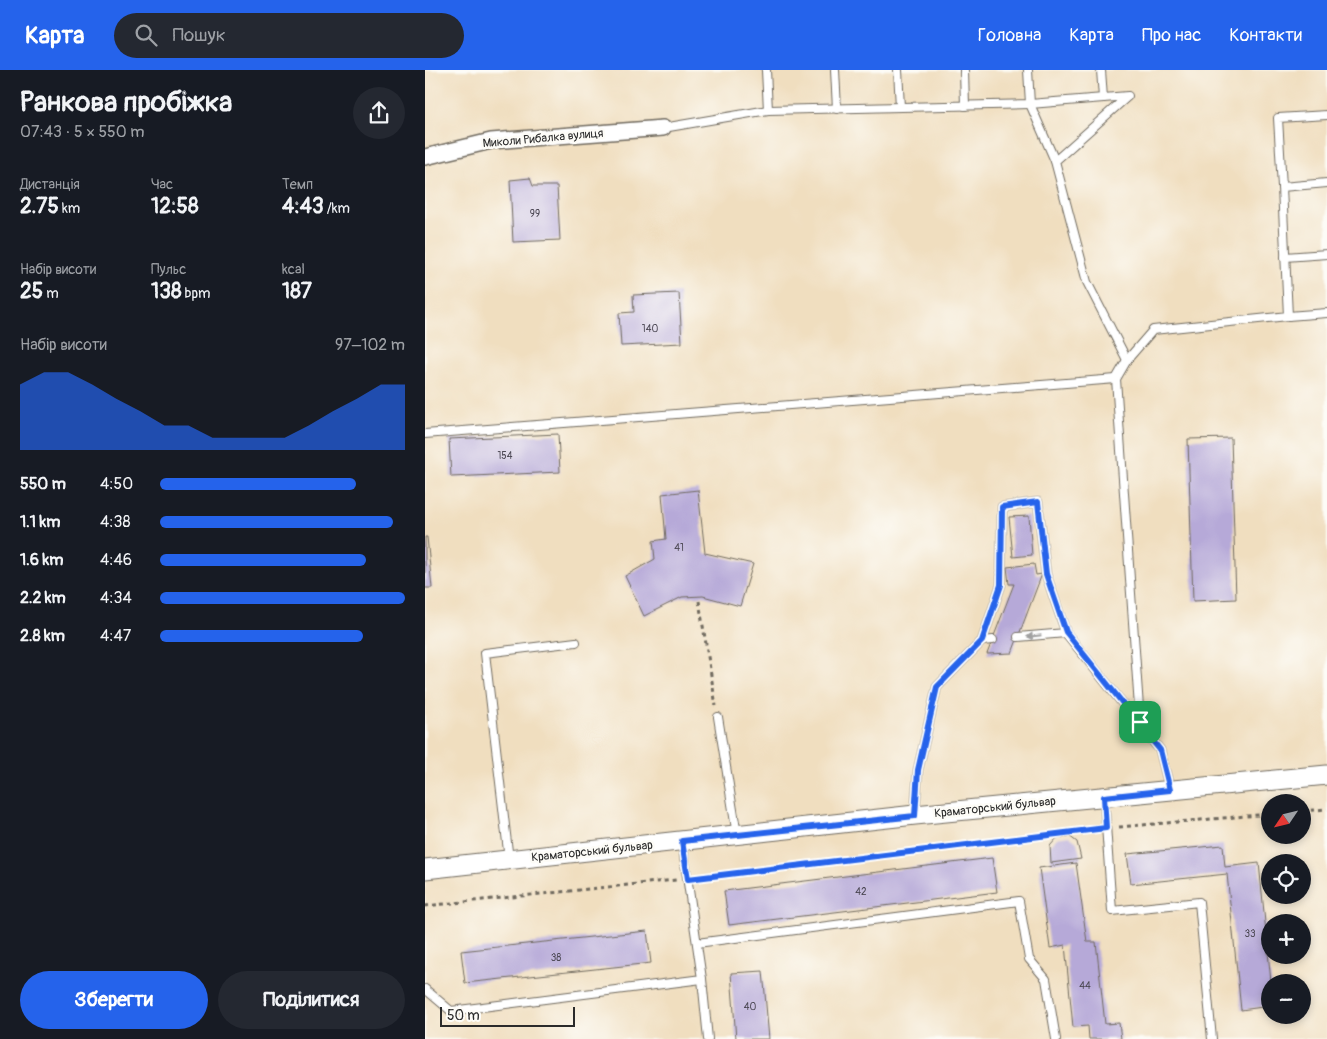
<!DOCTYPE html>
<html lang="uk">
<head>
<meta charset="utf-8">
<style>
	:root { --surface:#171b24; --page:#242831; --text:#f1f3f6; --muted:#9ea1a6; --accent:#2563eb }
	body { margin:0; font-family:Pangolin,sans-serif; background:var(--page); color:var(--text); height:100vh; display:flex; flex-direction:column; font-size:19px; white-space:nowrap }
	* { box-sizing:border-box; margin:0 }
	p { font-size:16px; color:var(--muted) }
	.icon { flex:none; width:28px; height:28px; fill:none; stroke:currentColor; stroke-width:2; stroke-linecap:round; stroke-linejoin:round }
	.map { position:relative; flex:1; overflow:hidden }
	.sheet { display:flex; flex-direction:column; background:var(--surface); width:425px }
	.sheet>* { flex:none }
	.needle { width:32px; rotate:235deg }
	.controls { position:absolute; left:836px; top:724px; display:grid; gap:10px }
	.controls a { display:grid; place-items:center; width:50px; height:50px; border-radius:50%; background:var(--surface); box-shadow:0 2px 8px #0003; font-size:25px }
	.scale { position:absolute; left:15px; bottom:12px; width:135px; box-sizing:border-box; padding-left:5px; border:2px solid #2b2b2b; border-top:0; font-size:14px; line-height:18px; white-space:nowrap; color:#2b2b2b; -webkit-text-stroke:4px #fdfcf7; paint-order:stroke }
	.pin { position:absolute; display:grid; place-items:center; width:42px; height:42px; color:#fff; margin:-21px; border-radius:10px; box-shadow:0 2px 8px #0006 }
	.round { display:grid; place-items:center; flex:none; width:52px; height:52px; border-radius:26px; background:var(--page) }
	.summary { display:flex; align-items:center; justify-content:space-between; height:85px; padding:0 20px }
	h1 { font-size:28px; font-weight:800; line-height:38px }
	.figures { display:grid; grid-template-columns:repeat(3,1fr); gap:8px; height:85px; padding:5px 20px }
	.figures div { display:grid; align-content:center }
	.figures b { font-size:21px; font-weight:800 }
	.figures small { font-size:14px; font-weight:400 }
	.figures p { font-size:14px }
	.chart { height:140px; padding:10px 20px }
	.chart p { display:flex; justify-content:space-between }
	.chart svg { width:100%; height:90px; margin-top:5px; fill:var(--accent); opacity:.7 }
	.cta { display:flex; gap:10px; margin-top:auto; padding:10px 20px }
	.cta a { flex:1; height:58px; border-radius:30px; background:var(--accent); color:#fff; font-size:20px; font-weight:800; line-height:58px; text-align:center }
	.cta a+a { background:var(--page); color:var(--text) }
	ul { padding:0 20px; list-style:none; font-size:16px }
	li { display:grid; grid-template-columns:80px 60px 1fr; align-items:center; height:38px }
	li i { height:12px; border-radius:6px; background:var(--accent) }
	header { display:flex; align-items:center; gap:30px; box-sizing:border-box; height:70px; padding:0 25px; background:var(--accent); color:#fff }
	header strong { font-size:24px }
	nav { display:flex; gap:28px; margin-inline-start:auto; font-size:18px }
	.search { width:350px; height:45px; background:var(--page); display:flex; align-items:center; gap:12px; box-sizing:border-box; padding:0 18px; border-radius:28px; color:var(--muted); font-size:19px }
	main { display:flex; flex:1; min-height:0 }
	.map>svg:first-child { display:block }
</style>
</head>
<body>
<header>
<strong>Карта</strong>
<div class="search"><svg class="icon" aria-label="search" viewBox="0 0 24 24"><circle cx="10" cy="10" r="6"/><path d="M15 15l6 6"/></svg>Пошук</div>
<nav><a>Головна</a><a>Карта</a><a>Про нас</a><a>Контакти</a></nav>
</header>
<main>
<section class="sheet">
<div class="summary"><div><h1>Ранкова пробіжка</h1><p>07:43 · 5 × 550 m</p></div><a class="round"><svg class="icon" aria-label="share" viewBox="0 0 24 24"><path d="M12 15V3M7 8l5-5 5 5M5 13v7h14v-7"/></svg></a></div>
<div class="figures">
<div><p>Дистанція</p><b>2.75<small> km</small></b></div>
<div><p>Час</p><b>12:58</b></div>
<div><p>Темп</p><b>4:43<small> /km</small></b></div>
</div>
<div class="figures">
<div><p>Набір висоти</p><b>25<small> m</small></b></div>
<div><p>Пульс</p><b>138<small> bpm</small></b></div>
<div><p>kcal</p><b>187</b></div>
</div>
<div class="chart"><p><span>Набір висоти</span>97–102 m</p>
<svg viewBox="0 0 160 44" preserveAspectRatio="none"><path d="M0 44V12L10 6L20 6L30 12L40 19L50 25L60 32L70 32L80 38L90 38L100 38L110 38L120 32L130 25L140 19L150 12L160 12V44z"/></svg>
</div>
<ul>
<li><b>550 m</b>4:50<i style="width:80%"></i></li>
<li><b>1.1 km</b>4:38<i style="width:95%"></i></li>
<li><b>1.6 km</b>4:46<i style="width:84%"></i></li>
<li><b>2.2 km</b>4:34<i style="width:100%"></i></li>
<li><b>2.8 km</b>4:47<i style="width:83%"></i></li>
</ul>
<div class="cta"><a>Зберегти</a><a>Поділитися</a></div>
</section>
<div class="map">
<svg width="902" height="969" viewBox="0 0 902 969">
	<rect width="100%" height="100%" fill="#fdfcf7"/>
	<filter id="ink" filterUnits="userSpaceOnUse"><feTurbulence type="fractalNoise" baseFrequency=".02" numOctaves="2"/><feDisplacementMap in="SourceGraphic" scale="10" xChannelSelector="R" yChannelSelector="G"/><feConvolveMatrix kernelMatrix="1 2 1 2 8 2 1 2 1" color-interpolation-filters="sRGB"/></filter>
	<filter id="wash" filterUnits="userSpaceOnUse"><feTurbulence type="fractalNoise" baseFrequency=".0096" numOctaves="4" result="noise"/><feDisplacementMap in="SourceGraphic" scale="20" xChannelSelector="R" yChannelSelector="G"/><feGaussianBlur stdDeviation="1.12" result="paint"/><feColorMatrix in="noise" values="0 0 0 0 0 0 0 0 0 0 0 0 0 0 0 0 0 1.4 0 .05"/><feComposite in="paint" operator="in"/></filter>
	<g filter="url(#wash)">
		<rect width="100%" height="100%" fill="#f0debf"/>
		<g id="blocks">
			<!-- building -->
			<g fill="#b6a9d8">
				<polygon points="105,108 108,116 132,116 135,170 88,172 85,110"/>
				<polygon points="254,223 257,273 196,276 194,243 209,242 208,225"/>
				<polygon points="133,364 135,402 26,407 24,369"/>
				<polygon points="806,368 811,529 768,531 763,369"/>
				<polygon points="273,420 280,483 328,494 315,536 278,526 257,527 219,546 200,506 230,489 228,471 241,469 237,424"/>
				<polygon points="604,446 607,485 588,487 584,447"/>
				<polygon points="0,467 2,467 7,518 0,518"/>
				<polygon points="609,494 611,505 617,504 587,583 562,584 589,514 584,514 582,497"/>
				<polygon points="644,766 652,772 656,789 626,793 625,776 632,768"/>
				<polygon points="798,775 800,797 834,793 846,912 845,936 816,940 802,804 706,814 702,784"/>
				<polygon points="567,788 572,822 304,855 299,821"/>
				<polygon points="651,793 662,872 671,872 680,954 694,953 696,969 664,969 663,956 648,957 640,875 625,878 614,798"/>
				<polygon points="222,861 226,893 40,913 36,881"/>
				<polygon points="338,901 344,969 311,969 306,903"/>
			</g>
		</g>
	</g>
	<g filter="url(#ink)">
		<use href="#blocks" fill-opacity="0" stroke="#706a5f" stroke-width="1"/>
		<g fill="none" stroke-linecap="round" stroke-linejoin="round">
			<!-- service casing -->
			<g stroke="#706a5f" stroke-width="10">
				<g id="service">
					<polyline points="341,0 343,40"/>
					<polyline points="410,0 412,39"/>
					<polyline points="473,0 475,37"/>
					<polyline points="539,0 540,36"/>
					<polyline points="603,0 605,34 630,91"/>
					<polyline points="676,0 678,28"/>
					<polyline points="238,58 343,40 605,34 703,26 630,91 662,212 702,290"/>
					<polyline points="857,117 853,48 902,45"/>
					<polyline points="860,187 902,184"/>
					<polyline points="863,246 902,243"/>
					<polyline points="0,364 691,309"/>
					<polyline points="593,567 641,563 735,680 745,720"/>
					<polyline points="557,571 576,515 577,437 613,432 621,504 641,563"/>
					<polyline points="293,647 312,765"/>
					<polyline points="715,652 691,309 702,290 728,260 863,246 857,117 902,113"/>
					<polyline points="679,727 687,841 774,832 787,969"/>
					<polyline points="490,745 493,700 512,617 557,571 568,570"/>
					<polyline points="84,790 60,583 151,572"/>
					<polyline points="272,873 594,831 604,889 621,909 631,969"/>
					<polyline points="277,909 283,969"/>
					<polyline points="0,919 26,941 277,909 257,772"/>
				</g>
			</g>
			<!-- minor casing -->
			<g stroke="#706a5f" stroke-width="18">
				<polyline id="minor" points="0,87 66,71 238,58"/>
			</g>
			<!-- tertiary casing -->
			<g stroke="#706a5f" stroke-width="21">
				<polyline id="tertiary" points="0,799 490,745 902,705"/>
			</g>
			<!-- path -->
			<g stroke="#706a5f" stroke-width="3" stroke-dasharray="4 4" stroke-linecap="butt">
				<polyline points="274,531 291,636"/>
				<polyline points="878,741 902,739"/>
				<polyline points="694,757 845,744"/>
				<polyline points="274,808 670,759"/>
				<polyline points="0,836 251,810"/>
			</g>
			<!-- service -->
			<use href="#service" stroke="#fff" stroke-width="8"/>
			<!-- minor -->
			<use href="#minor" stroke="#fff" stroke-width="15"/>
			<!-- tertiary -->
			<use href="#tertiary" stroke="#fff" stroke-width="19"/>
		</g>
		<!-- one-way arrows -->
		<defs><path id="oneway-solid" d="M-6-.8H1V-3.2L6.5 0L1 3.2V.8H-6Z" transform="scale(1.25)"/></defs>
		<use fill="#a0a0a0" href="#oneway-solid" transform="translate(609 566) rotate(174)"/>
	</g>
	<g fill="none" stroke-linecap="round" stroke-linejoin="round" filter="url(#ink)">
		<!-- route casing -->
		<g stroke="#fff" stroke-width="10">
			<polygon id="route" points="613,432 621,504 641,562 735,680 745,720 679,727 681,758 263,809 257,771 490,746 493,700 512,617 557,571 576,515 577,437"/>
		</g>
		<!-- route -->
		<use href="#route" stroke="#2563eb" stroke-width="6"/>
	</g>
	<g text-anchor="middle" stroke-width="5" stroke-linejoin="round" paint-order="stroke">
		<!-- number labels -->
		<g font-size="10" fill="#4e4a56">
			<text x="110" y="147">99</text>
			<text x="225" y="262">140</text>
			<text x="80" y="389">154</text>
			<text x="254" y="481">41</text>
			<text x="436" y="825">42</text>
			<text x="825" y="867">33</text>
			<text x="131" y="891">38</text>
			<text x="660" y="919">44</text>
			<text x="325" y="940">40</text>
		</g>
		<!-- street labels -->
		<g font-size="12" fill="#2b2b2b" stroke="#fdfcf7">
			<text transform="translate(118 68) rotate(-5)" y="4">Миколи Рибалка вулиця</text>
			<text transform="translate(570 737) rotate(-6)" y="4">Краматорський бульвар</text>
			<text transform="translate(167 781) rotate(-6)" y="4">Краматорський бульвар</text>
		</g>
	</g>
</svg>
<div class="controls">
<a><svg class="needle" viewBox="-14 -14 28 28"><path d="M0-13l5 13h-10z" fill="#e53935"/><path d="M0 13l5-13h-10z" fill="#9ea1a6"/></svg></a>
<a><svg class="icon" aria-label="locate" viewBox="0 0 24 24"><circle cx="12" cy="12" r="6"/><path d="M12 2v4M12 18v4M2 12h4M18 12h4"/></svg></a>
<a>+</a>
<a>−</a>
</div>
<div class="scale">50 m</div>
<div class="pin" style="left:715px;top:652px;background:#1e9e55"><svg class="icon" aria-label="arrive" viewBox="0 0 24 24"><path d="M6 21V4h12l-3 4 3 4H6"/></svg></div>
</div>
</main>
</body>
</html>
